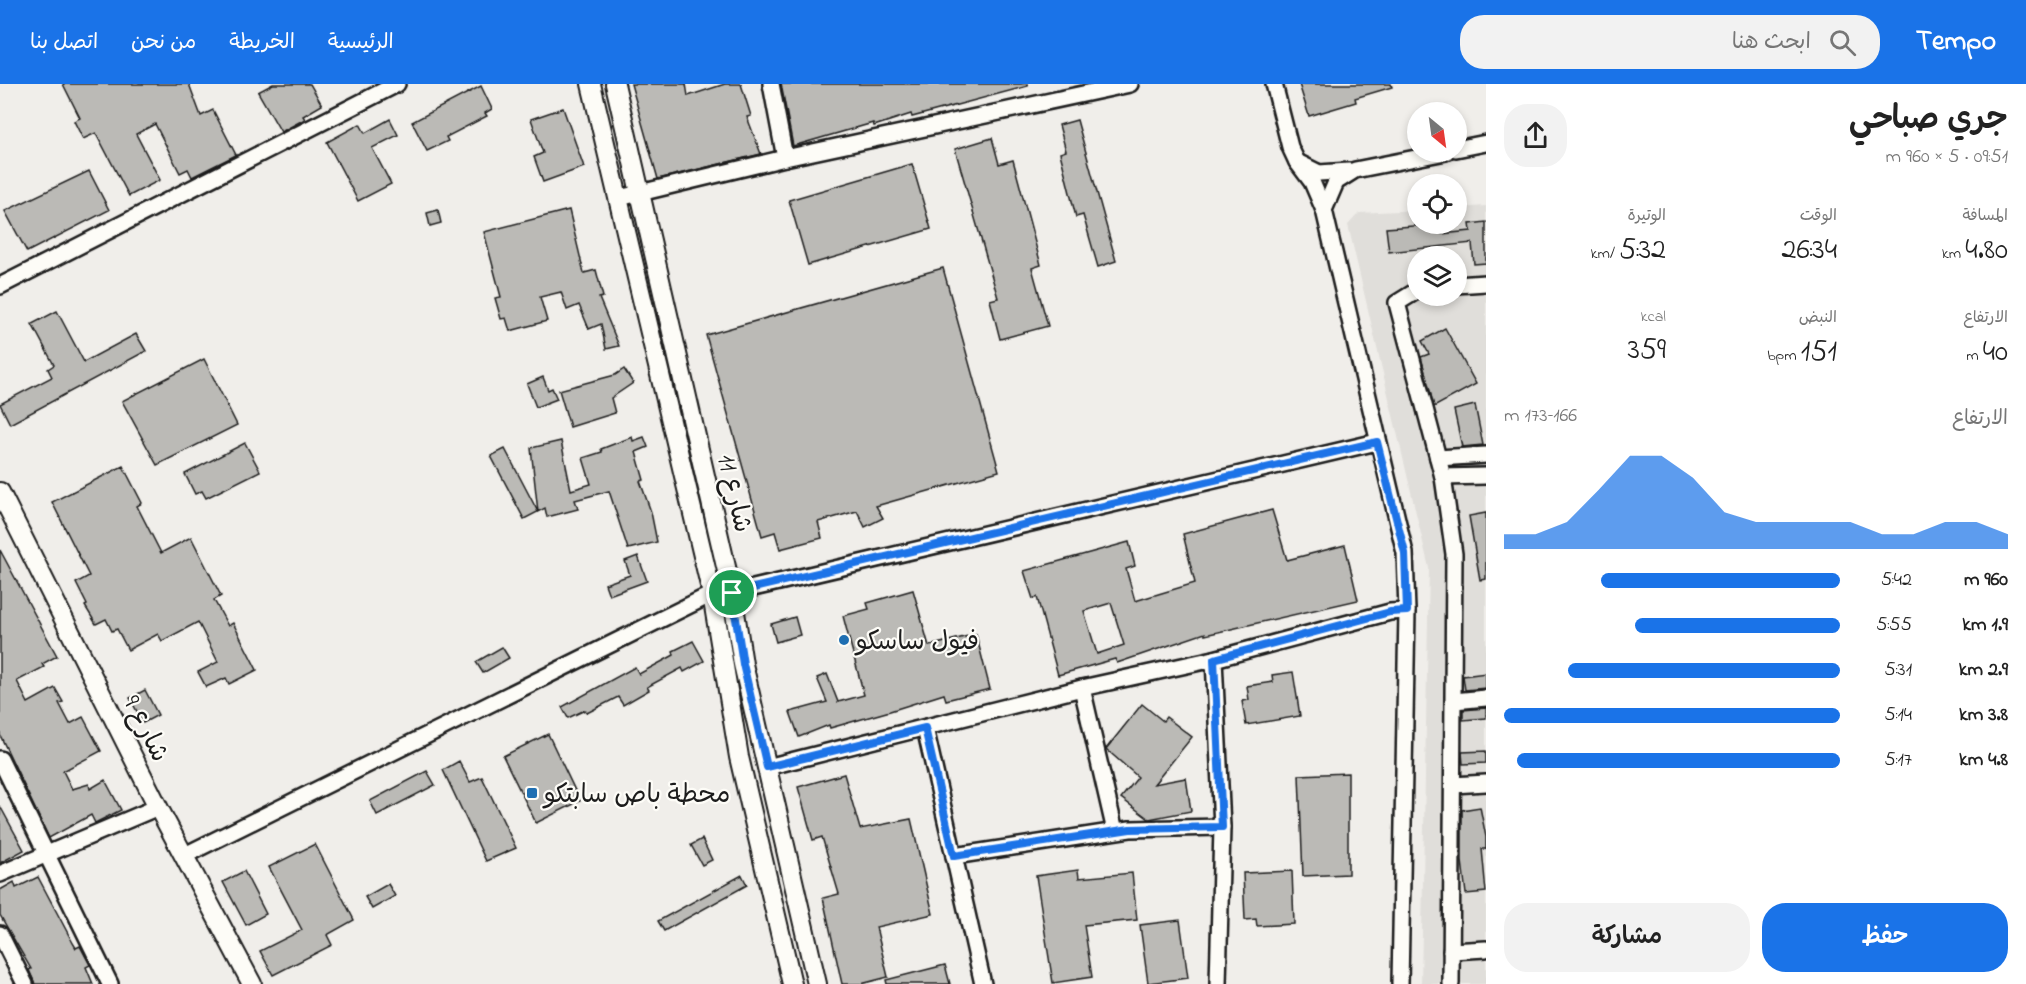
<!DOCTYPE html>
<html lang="ar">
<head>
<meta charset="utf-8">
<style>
	:root { --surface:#fff; --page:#f2f2f2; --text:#222; --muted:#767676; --accent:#1a73e8 }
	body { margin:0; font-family:"Indie Flower","Playpen Sans Arabic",sans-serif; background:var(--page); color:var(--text); direction:rtl; height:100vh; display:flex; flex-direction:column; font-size:22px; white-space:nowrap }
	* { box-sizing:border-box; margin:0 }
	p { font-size:20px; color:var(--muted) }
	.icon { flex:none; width:33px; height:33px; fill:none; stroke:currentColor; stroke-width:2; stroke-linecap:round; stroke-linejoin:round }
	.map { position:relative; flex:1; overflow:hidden; direction:ltr }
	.drawer { display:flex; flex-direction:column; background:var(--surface); width:540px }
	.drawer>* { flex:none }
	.needle { width:39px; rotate:151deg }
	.tools { position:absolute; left:1407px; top:18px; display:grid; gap:12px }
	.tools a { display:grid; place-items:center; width:60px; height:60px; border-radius:50%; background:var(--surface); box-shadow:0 3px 9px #0003; font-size:30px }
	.pin { position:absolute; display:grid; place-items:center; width:51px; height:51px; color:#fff; margin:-26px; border:3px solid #fff; border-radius:50%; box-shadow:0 2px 6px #0007 }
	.round { display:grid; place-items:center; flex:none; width:63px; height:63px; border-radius:24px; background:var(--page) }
	.head { display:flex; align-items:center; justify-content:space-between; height:102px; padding:0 18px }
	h1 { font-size:33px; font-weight:600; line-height:45px }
	.figures { display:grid; grid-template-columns:repeat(3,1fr); gap:9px; height:102px; padding:6px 18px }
	.figures div { display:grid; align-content:center }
	.figures b { font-size:30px; font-weight:600 }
	.figures small { font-size:16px; font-weight:400 }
	.figures p { font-size:16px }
	.chart { height:168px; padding:12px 18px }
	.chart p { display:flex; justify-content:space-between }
	.chart svg { width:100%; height:108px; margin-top:6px; fill:var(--accent); opacity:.7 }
	.cta { display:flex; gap:12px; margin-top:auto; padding:12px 18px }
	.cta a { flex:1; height:69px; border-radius:24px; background:var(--accent); color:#fff; font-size:24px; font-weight:600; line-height:69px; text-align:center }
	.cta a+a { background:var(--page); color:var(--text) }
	ul { padding:0 18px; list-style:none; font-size:20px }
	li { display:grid; grid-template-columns:96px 72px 1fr; align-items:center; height:45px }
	li i { height:15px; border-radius:8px; background:var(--accent) }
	header { display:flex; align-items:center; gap:36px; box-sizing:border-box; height:84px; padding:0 30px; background:var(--accent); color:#fff }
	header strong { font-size:28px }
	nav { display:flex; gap:33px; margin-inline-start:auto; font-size:21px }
	.search { width:420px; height:54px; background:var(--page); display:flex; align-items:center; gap:15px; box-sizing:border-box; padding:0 21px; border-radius:24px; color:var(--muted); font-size:22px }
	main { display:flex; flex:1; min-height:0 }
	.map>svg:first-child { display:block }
</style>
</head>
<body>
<header>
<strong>Tempo</strong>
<div class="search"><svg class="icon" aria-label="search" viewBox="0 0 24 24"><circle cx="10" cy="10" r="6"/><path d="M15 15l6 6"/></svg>ابحث هنا</div>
<nav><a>الرئيسية</a><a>الخريطة</a><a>من نحن</a><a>اتصل بنا</a></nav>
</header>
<main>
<section class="drawer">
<div class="head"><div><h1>جري صباحي</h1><p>09:51 · 5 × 960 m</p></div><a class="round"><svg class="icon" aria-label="share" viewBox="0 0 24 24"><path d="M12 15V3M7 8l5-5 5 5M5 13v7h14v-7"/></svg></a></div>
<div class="figures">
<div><p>المسافة</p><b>4.80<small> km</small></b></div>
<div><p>الوقت</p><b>26:34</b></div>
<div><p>الوتيرة</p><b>5:32<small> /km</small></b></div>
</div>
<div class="figures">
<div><p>الارتفاع</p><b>40<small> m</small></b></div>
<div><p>النبض</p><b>151<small> bpm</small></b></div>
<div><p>kcal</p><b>359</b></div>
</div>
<div class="chart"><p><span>الارتفاع</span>166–173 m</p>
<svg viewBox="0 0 160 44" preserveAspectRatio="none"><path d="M0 44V38L10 38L20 33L30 20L40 6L50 6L60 15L70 29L80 33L90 33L100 33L110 33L120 38L130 38L140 33L150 33L160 38V44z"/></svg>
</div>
<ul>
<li><b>960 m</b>5:42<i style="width:71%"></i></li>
<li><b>1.9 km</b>5:55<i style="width:61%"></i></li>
<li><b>2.9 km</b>5:31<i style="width:81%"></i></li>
<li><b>3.8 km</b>5:14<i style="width:100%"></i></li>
<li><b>4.8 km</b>5:17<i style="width:96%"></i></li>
</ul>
<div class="cta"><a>حفظ</a><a>مشاركة</a></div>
</section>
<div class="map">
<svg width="1486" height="900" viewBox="0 0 1486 900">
	<rect width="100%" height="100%" fill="#f0eeea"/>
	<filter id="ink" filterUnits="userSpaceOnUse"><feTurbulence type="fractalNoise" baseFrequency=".0167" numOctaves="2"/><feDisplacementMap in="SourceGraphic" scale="12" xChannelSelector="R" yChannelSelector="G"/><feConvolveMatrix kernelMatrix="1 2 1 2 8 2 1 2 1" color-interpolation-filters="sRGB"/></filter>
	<g filter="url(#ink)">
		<!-- built -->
		<path fill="#e0deda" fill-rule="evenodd" d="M 1486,122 L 1486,900 L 1421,900 L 1429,484 L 1348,141 L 1359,129 L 1417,126 L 1418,140 L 1456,140 L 1457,124 ZM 1418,172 L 1456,172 L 1456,212 L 1418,212 Z"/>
		<!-- building -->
		<g fill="#bbbab6" stroke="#1c1c1c" stroke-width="1.5" fill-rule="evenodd">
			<polygon points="63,0 189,0 201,32 213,26 236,71 192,93 188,85 180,89 155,40 136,50 160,96 129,112 96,49 83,55 74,37 80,34"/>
			<polygon points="273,0 310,0 322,21 303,32 305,35 281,48 258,8"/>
			<polygon points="631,0 686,0 688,12 725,0 741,0 751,32 747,33 761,70 658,95"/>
			<polygon points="781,0 1028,0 1028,2 912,33 911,30 874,42 873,39 793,62"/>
			<polygon points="1299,0 1391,0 1392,3 1355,14 1356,18 1309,32"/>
			<polygon points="481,2 492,25 485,29 487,32 446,53 448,57 427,67 412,38"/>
			<polygon points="563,24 584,83 543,98 534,73 543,69 531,35"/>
			<polygon points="390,35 398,51 372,64 391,100 358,117 327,58 360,40 365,49"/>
			<polygon points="1077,36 1116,177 1098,183 1083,131 1076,133 1060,69 1066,67 1059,41"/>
			<polygon points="992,54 999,80 1013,76 1041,181 1032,184 1048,242 1000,255 990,216 998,214 955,65"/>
			<polygon points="912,80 931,145 808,181 789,116"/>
			<polygon points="89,87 109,126 27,168 5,127"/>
			<polygon points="438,126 441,139 430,142 427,129"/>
			<polygon points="569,126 584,189 596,186 603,213 599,214 619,262 606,265 601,240 589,245 579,221 567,226 561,208 540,213 547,237 510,247 506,234 501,235 495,214 501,213 484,148"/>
			<polygon points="1486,138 1486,179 1474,180 1472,159 1389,168 1386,144 1441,140 1442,150 1471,147 1470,140"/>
			<polygon points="943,184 999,387 876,422 883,434 865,443 857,427 818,438 822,454 780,465 775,448 762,452 706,251"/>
			<polygon points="57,227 84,278 136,250 146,267 10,340 0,320 52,293 48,285 54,281 32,240"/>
			<polygon points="1445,244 1476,300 1434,323 1421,273 1429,270 1422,257"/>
			<polygon points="204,275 237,341 157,381 122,317"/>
			<polygon points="624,285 633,299 611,314 615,329 570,343 559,306 615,291"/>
			<polygon points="543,293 548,306 552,304 557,315 536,323 527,300"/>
			<polygon points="1475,321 1483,361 1462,363 1454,326"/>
			<polygon points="632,353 633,357 644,353 648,363 636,368 644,396 640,397 651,428 657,458 628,465 609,407 575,416 578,425 547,433 545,424 524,435 491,372 505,365 538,428 531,364 561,357 571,406 591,400 583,374 602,368 601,365"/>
			<polygon points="245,359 260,387 206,414 202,407 195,410 185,390"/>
			<polygon points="123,382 142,419 137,422 161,469 191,453 221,512 214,516 228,542 233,539 257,586 229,600 226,594 206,603 198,588 218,578 198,538 162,557 158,550 128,566 117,545 112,547 106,535 96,540 85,522 87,521 76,499 89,492 52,418"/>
			<path d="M 1272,426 L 1287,476 L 1345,461 L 1358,516 L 1205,551 L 1205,549 L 1117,579 L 1115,575 L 1058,591 L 1037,513 L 1033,515 L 1024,487 L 1129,458 L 1135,482 L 1126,485 L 1135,517 L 1195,499 L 1183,450 ZM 1111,519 L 1124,561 L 1097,570 L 1084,527 Z"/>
			<polygon points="1486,429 1486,495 1480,496 1469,432"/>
			<polygon points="0,466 57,572 42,580 44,583 17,597 28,619 55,604 63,618 59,619 70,640 83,633 101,667 63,687 72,705 89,700 90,705 105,696 121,726 95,739 91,731 49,754 0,651"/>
			<polygon points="638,472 647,497 609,511 605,500 630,491 625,477"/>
			<polygon points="913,506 929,562 976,550 990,605 946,616 944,610 890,627 830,644 829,641 799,653 790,628 827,618 817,594 827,590 838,618 864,611 843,532 869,525 867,519"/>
			<polygon points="795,533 800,551 776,558 771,540"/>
			<polygon points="693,557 704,577 684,588 682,584 647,603 649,606 623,621 618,613 587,629 585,626 568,634 562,623 635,583 639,590 674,571 673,567"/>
			<polygon points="502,563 509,574 483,589 476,578"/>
			<polygon points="1293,588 1300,632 1246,641 1242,617 1249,616 1247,602 1273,598 1272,591"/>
			<polygon points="1486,589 1486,604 1465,606 1463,592"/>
			<polygon points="145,606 158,631 143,639 130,614"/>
			<polygon points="1142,620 1163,637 1166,633 1192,653 1154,700 1186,694 1191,727 1149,735 1121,714 1138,693 1106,665"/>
			<polygon points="1486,624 1486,634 1463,636 1463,626"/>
			<polygon points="548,650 580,717 536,739 503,672"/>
			<polygon points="1486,667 1486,679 1463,680 1462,668"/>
			<polygon points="459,677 470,698 482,693 516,764 486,777 443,686"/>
			<polygon points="427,687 435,701 377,731 370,717"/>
			<polygon points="1348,689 1348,790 1303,792 1299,691"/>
			<polygon points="844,690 860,745 911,735 933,830 876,843 888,893 861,900 842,900 823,814 839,810 822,753 813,756 798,703"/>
			<polygon points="0,722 24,766 0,779"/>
			<polygon points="1480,723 1486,753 1486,765 1482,765 1486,808 1466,810 1462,777 1462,726"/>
			<polygon points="702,755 712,776 702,781 691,761"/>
			<polygon points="315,760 354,836 327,851 332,861 273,891 260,867 302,846 269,783"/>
			<polygon points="1078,786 1079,794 1132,789 1137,836 1084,841 1092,893 1053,899 1036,792"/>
			<polygon points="244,787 266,830 246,841 223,798"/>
			<polygon points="1292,787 1294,840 1257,842 1256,835 1245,836 1243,789"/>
			<polygon points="742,791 747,801 664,847 658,837"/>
			<polygon points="38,793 73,859 76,864 80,862 90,881 86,883 93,900 35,900 29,886 31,885 0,831 0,806 14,798 16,804"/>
			<polygon points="388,800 395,812 372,825 365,813"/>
			<polygon points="1180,836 1188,894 1148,899 1140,841"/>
			<polygon points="945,881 950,900 887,900 886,896"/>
		</g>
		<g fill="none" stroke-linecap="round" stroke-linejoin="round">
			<!-- minor casing -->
			<g stroke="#1c1c1c" stroke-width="20">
				<g id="minor">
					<polyline points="771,0 785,74"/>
					<polyline points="1274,0 1290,63 1297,78"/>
					<polyline points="1456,65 1486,59"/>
					<polyline points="619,114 785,74 1130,0"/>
					<polyline points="1324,126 1312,98 1297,78 1319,89 1349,87"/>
					<polyline points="1456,201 1486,199"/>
					<polyline points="0,202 397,0"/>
					<polyline points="1418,206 1397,219 1443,393 1454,470 1451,900"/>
					<polyline points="1438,374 1486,371"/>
					<polyline points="1443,393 1486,392"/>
					<polyline points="732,509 1377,358"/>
					<polyline points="1214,575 1222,743 1218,900"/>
					<polyline points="1082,604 1115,747"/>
					<polyline points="1454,617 1486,614"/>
					<polyline points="925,644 983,900"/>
					<polyline points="0,675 110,900"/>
					<polyline points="767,683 1082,604 1214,575 1390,528 1407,527"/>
					<polyline points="1453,701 1486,699"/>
					<polyline points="185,771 712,510"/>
					<polyline points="954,772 1130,745 1222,743"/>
					<polyline points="0,790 158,723"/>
					<polyline points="0,850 25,900"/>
					<polyline points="1451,867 1486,865"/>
					<polyline points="1400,900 1407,527 1405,469 1324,126 1336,98 1355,86 1446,68"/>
				</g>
			</g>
			<!-- tertiary casing -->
			<g stroke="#1c1c1c" stroke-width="22">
				<g id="tertiary">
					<polyline points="591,0 712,510 739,673 792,900"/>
					<polyline points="615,0 732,509 743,580 817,900"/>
					<polyline points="0,408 158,723 252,900"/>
				</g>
			</g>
			<!-- minor -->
			<use href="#minor" stroke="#fdfcf7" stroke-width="15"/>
			<!-- tertiary -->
			<use href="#tertiary" stroke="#fdfcf7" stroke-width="18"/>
		</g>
	</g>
	<g fill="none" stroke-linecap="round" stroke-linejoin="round" filter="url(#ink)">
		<!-- route casing -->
		<g stroke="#fff" stroke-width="12">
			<polygon id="route" points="1377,358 1405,469 1407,527 1390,528 1214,575 1222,743 1130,745 954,772 925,644 767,683 743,580 732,509"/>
		</g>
		<!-- route -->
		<use href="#route" stroke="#1a73e8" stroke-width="8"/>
	</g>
	<!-- markers -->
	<g fill="#1f6fb2" stroke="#fdfcf7" stroke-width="2">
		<circle cx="844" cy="556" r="6"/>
		<rect x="526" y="703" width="12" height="12" rx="3"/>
	</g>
	<g text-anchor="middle" stroke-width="4.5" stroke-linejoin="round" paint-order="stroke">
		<!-- street labels -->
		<g font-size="26" fill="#1c1c1c" stroke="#fdfcf7">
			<text transform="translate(736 409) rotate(77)" y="9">شارع 11</text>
			<text transform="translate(147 644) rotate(63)" y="9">شارع 9</text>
		</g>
		<!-- poi labels -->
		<g font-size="26" fill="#1c1c1c" stroke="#fdfcf7" text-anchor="start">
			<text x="856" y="565">فيول ساسكو</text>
			<text x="544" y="718">محطة باص سابتكو</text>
		</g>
	</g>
</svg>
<div class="tools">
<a><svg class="needle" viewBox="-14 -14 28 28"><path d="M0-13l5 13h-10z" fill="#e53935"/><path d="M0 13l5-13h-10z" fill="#767676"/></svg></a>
<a><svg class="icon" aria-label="locate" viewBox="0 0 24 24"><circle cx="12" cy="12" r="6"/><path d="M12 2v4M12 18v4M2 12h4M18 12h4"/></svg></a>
<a><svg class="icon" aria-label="layers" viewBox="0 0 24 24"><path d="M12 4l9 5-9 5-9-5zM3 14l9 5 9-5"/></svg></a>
</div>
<div class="pin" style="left:732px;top:509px;background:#1e9e55"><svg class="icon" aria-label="arrive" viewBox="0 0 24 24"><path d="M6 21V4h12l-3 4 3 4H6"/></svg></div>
</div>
</main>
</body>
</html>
